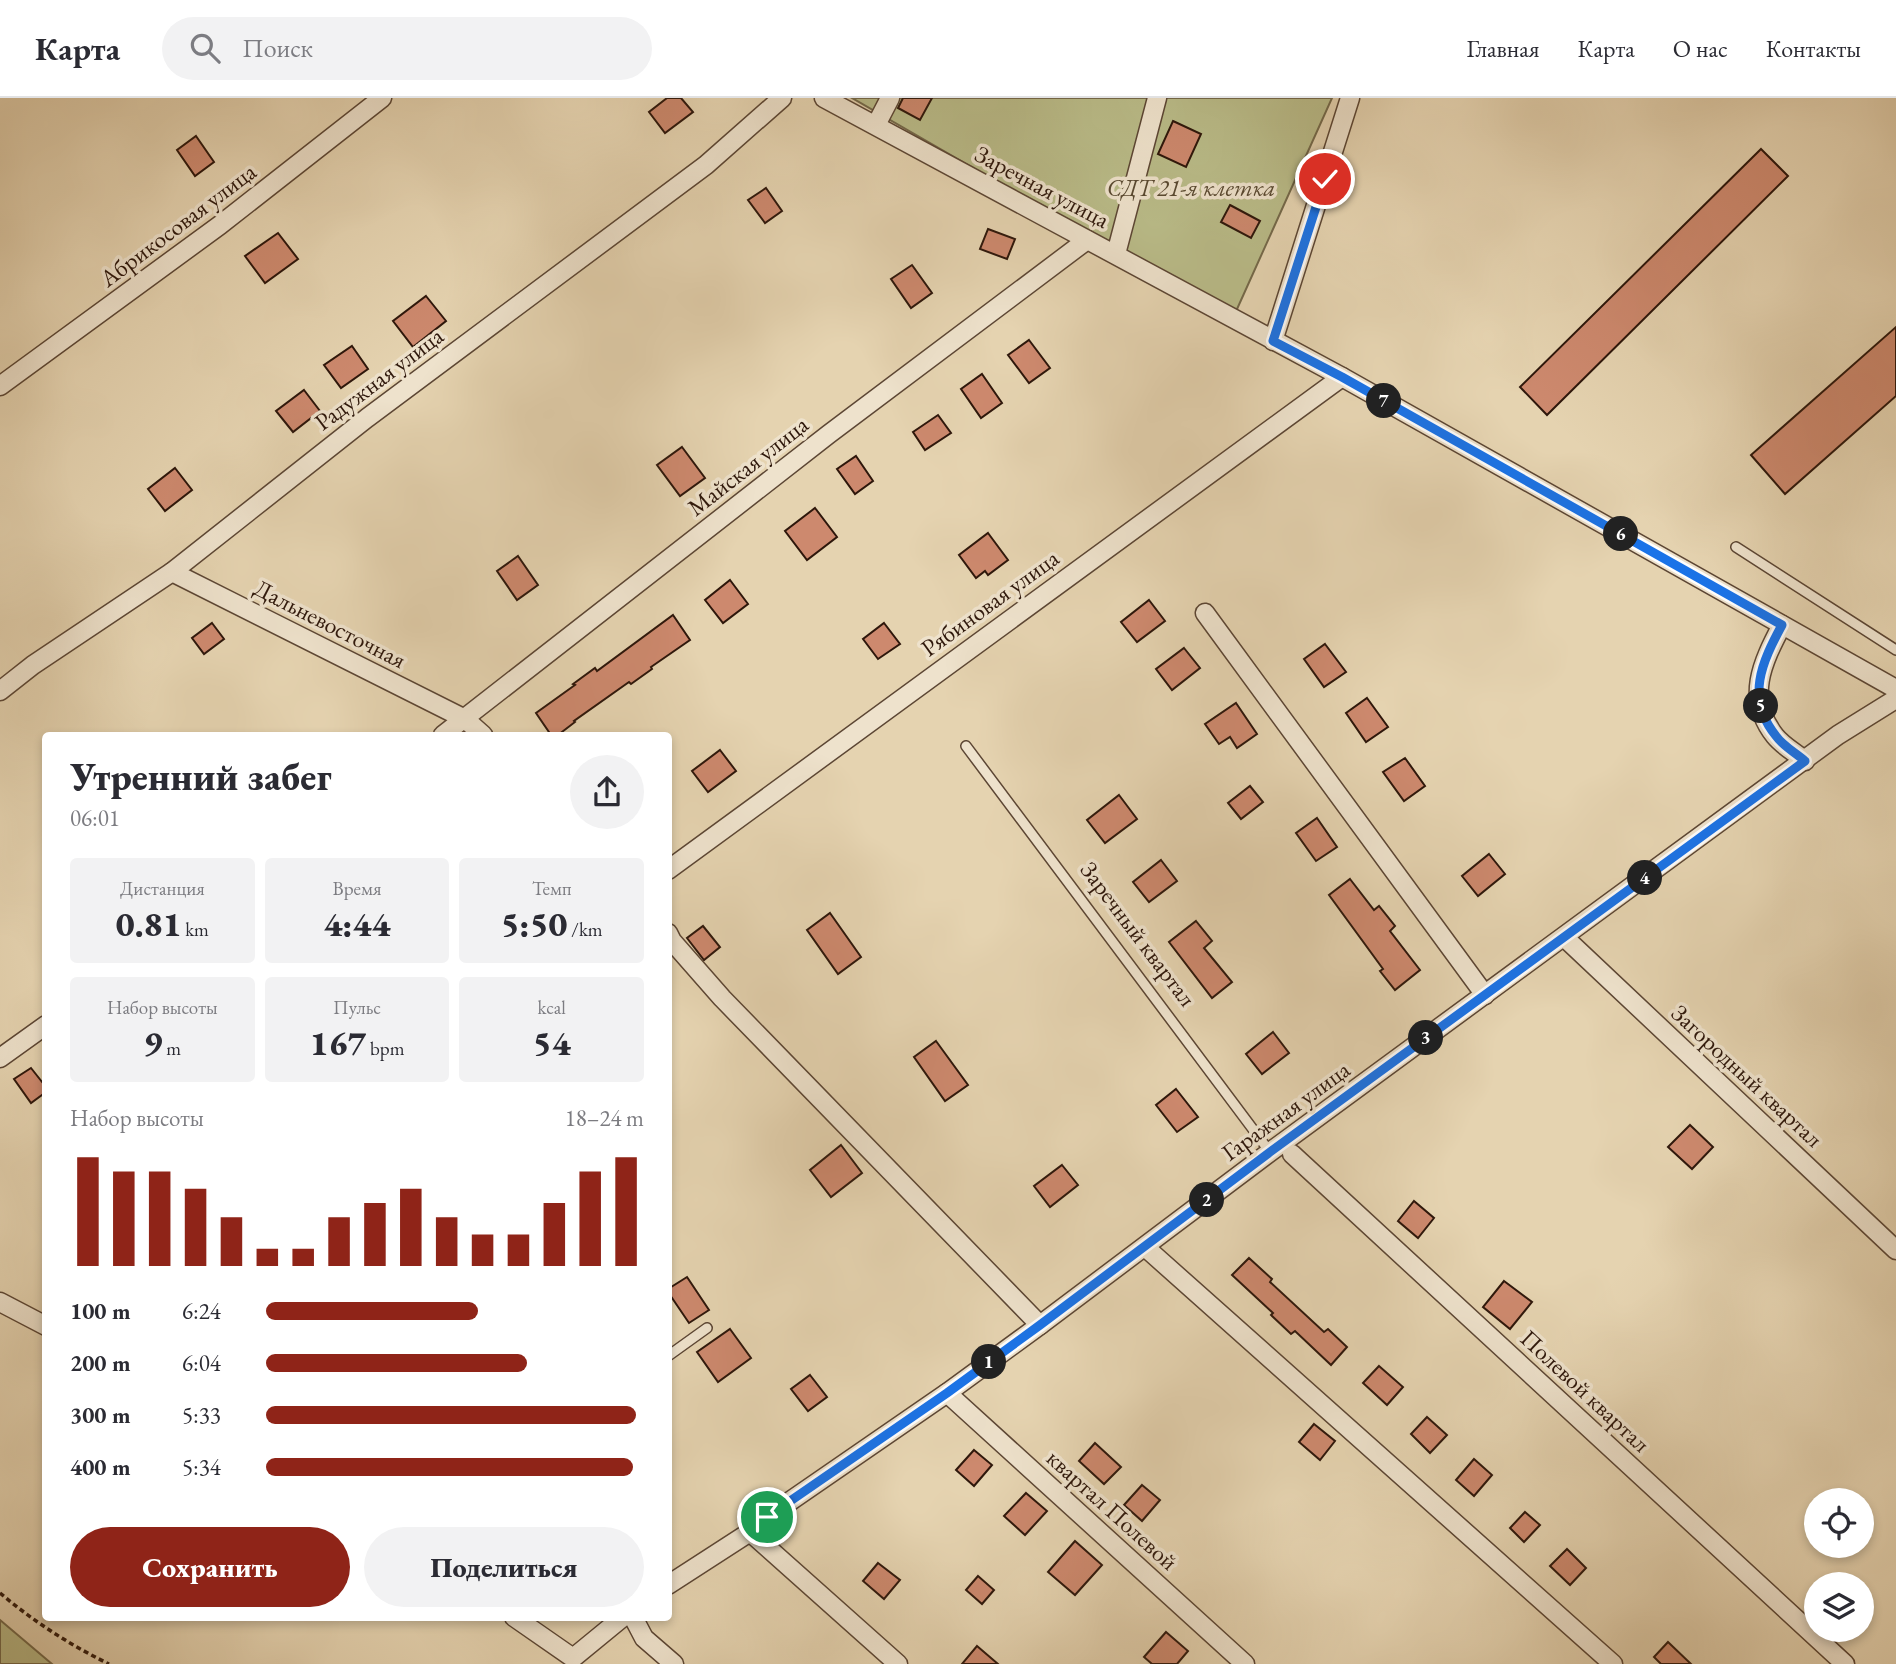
<!DOCTYPE html>
<html lang="ru">
<head>
<meta charset="utf-8">
<style>
	:root { --surface:#fff; --page:#f2f2f3; --text:#2b2b33; --muted:#7c7c81; --line:#e1e1e2; --accent:#8f2418 }
	body { margin:0; font-family:"EB Garamond",serif; background:var(--page); color:var(--text); height:100vh; display:flex; flex-direction:column; font-size:26px; white-space:nowrap }
	* { box-sizing:border-box; margin:0 }
	p { font-size:23px; color:var(--muted) }
	.icon { flex:none; width:38px; height:38px; fill:none; stroke:currentColor; stroke-width:2; stroke-linecap:round; stroke-linejoin:round }
	.map { position:relative; flex:1; overflow:hidden }
	.sheet { position:absolute; left:42px; top:634px; width:630px; height:889px; display:flex; flex-direction:column; background:var(--surface); border-radius:7px; box-shadow:0 4px 10px #0003 }
	.sheet>* { flex:none }
	.fabs { position:absolute; left:1804px; top:1390px; display:grid; gap:14px }
	.fabs a { display:grid; place-items:center; width:70px; height:70px; border-radius:50%; background:var(--surface); box-shadow:0 4px 10px #0003; font-size:35px }
	.pin { position:absolute; display:grid; place-items:center; width:60px; height:60px; color:#fff; margin:-30px; border:4px solid #fff; border-radius:50%; box-shadow:0 2px 7px #0007 }
	.km { position:absolute; width:35px; height:35px; margin:-18px; border-radius:50%; background:#222; color:#fff; font-size:19px; line-height:35px; text-align:center }
	.round { display:grid; place-items:center; flex:none; width:74px; height:74px; border-radius:37px; background:var(--page) }
	.overview { display:flex; align-items:center; justify-content:space-between; height:119px; padding:0 28px }
	h1 { font-size:38px; font-weight:800; line-height:52px }
	.figures { display:grid; grid-template-columns:repeat(3,1fr); gap:10px; height:119px; padding:7px 28px }
	.figures div { display:grid; align-content:center; border-radius:7px; background:var(--page); text-align:center }
	.figures b { font-size:35px; font-weight:800 }
	.figures small { font-size:19px; font-weight:400 }
	.figures p { font-size:19px }
	.chart { height:196px; padding:14px 28px }
	.chart p { display:flex; justify-content:space-between }
	.chart svg { width:100%; height:126px; margin-top:7px; stroke:var(--accent); stroke-width:6 }
	.primary-button { display:flex; gap:14px; margin-top:auto; padding:14px 28px }
	.primary-button a { flex:1; height:80px; border-radius:42px; background:var(--accent); color:#fff; font-size:28px; font-weight:800; line-height:80px; text-align:center }
	.primary-button a+a { background:var(--page); color:var(--text) }
	ul { padding:0 28px; list-style:none; font-size:23px }
	li { display:grid; grid-template-columns:112px 84px 1fr; align-items:center; height:52px }
	li i { height:18px; border-radius:9px; background:var(--accent) }
	header { display:flex; align-items:center; gap:42px; box-sizing:border-box; height:98px; padding:0 35px; background:var(--surface); border-bottom:2px solid var(--line) }
	header strong { font-size:33px }
	nav { display:flex; gap:38px; margin-inline-start:auto; font-size:24px }
	.search { width:490px; height:63px; background:var(--page); display:flex; align-items:center; gap:18px; box-sizing:border-box; padding:0 24px; border-radius:38px; color:var(--muted); font-size:26px }
	.map>svg:first-child { display:block }
</style>
</head>
<body>
<header>
<strong>Карта</strong>
<div class="search"><svg class="icon" aria-label="search" viewBox="0 0 24 24"><circle cx="10" cy="10" r="6"/><path d="M15 15l6 6"/></svg>Поиск</div>
<nav><a>Главная</a><a>Карта</a><a>О нас</a><a>Контакты</a></nav>
</header>
<div class="map">
<svg width="1896" height="1566" viewBox="0 0 1896 1566">
	<rect width="100%" height="100%" fill="#e5d3b0"/>
	<filter id="stains"><feTurbulence type="fractalNoise" baseFrequency=".00286" numOctaves="4"/><feColorMatrix values="0 0 0 0 .2 0 0 0 0 .09 0 0 0 0 .02 0 0 0 .5 -.17"/></filter>
	<radialGradient id="worn" r=".72"><stop offset=".6" stop-color="#630" stop-opacity="0"/><stop offset="1" stop-color="#630" stop-opacity=".3"/></radialGradient>
	<!-- green -->
	<g fill="#b9bb88" stroke="#74694a" stroke-width="2">
		<polygon points="852,0 1332,0 1233,220"/>
		<polygon points="0,1522 52,1566 0,1566"/>
	</g>
	<!-- building -->
	<g fill="#cd896e" stroke="#2e170b" stroke-width="2">
		<polygon points="667,0 681,0 693,14 665,35 649,14"/>
		<polygon points="903,0 932,0 920,22 898,10"/>
		<polygon points="1173,23 1201,36 1186,69 1158,56"/>
		<polygon points="196,38 214,64 195,78 177,52"/>
		<polygon points="1761,51 1788,78 1547,317 1520,289"/>
		<polygon points="766,90 782,113 765,125 748,102"/>
		<polygon points="1230,107 1260,123 1251,140 1221,124"/>
		<polygon points="988,131 1015,141 1007,161 980,151"/>
		<polygon points="278,135 298,161 265,185 245,158"/>
		<polygon points="912,167 932,195 911,210 891,181"/>
		<polygon points="426,198 446,223 413,249 393,223"/>
		<polygon points="1896,229 1896,298 1785,396 1751,357"/>
		<polygon points="1029,242 1050,270 1029,285 1008,257"/>
		<polygon points="352,248 368,271 341,290 324,267"/>
		<polygon points="982,276 1002,305 981,320 961,291"/>
		<polygon points="304,292 320,313 293,334 276,313"/>
		<polygon points="938,317 951,335 925,352 913,334"/>
		<polygon points="682,349 705,380 680,398 657,367"/>
		<polygon points="856,358 873,383 855,396 837,371"/>
		<polygon points="175,370 192,392 165,413 148,391"/>
		<polygon points="815,410 837,439 807,462 785,433"/>
		<polygon points="988,435 1008,462 988,477 985,473 976,480 959,457"/>
		<polygon points="518,458 538,487 517,502 497,473"/>
		<polygon points="730,482 748,506 723,525 705,502"/>
		<polygon points="1149,502 1165,523 1137,544 1121,524"/>
		<polygon points="673,517 690,542 651,569 652,571 631,586 629,584 574,623 575,624 558,637 551,637 536,615 575,587 573,586 595,570 597,573"/>
		<polygon points="212,525 224,541 204,556 192,540"/>
		<polygon points="884,525 900,546 878,561 863,541"/>
		<polygon points="1325,546 1346,574 1324,589 1304,561"/>
		<polygon points="1184,550 1200,570 1172,592 1156,571"/>
		<polygon points="1367,600 1388,629 1366,644 1346,615"/>
		<polygon points="1236,605 1257,636 1237,650 1230,639 1219,646 1205,626"/>
		<polygon points="720,652 736,673 708,694 692,673"/>
		<polygon points="1405,660 1425,688 1404,703 1383,674"/>
		<polygon points="1250,688 1263,704 1241,721 1228,705"/>
		<polygon points="1119,697 1137,721 1105,745 1087,722"/>
		<polygon points="1317,720 1337,749 1316,763 1296,735"/>
		<polygon points="1489,756 1505,776 1478,798 1462,778"/>
		<polygon points="1161,762 1177,783 1149,804 1133,784"/>
		<polygon points="1350,781 1374,812 1379,808 1395,828 1390,833 1420,872 1395,892 1380,873 1383,871 1329,797"/>
		<polygon points="830,815 861,859 838,876 807,832"/>
		<polygon points="1196,823 1212,843 1204,850 1232,884 1212,900 1169,844"/>
		<polygon points="703,828 720,849 704,862 687,840"/>
		<polygon points="1273,934 1289,955 1262,976 1246,956"/>
		<polygon points="936,943 968,987 945,1003 914,959"/>
		<polygon points="31,970 46,989 46,994 31,1005 14,981"/>
		<polygon points="1176,991 1198,1019 1177,1034 1156,1007"/>
		<polygon points="1690,1027 1713,1049 1692,1071 1668,1049"/>
		<polygon points="841,1047 862,1075 831,1099 810,1072"/>
		<polygon points="1062,1067 1078,1087 1050,1109 1034,1088"/>
		<polygon points="1414,1103 1434,1120 1418,1140 1398,1123"/>
		<polygon points="1249,1160 1272,1181 1270,1184 1324,1234 1328,1231 1347,1249 1331,1267 1295,1233 1291,1236 1271,1217 1273,1215 1232,1177"/>
		<polygon points="687,1179 709,1212 689,1225 668,1194 668,1191"/>
		<polygon points="1504,1183 1532,1204 1510,1231 1483,1209"/>
		<polygon points="730,1231 751,1260 718,1284 697,1254"/>
		<polygon points="1379,1268 1403,1289 1387,1307 1363,1285"/>
		<polygon points="810,1277 827,1299 808,1313 791,1291"/>
		<polygon points="1427,1319 1447,1337 1430,1355 1411,1336"/>
		<polygon points="1314,1326 1335,1343 1320,1362 1299,1344"/>
		<polygon points="1095,1345 1121,1369 1104,1386 1079,1363"/>
		<polygon points="974,1352 992,1367 974,1388 956,1372"/>
		<polygon points="1474,1361 1492,1377 1474,1398 1456,1382"/>
		<polygon points="1142,1387 1160,1402 1142,1423 1124,1407"/>
		<polygon points="1026,1395 1047,1413 1025,1437 1004,1418"/>
		<polygon points="1525,1414 1540,1427 1524,1444 1510,1430"/>
		<polygon points="1075,1443 1102,1467 1075,1497 1048,1474"/>
		<polygon points="1567,1451 1586,1470 1570,1487 1550,1468"/>
		<polygon points="878,1465 900,1482 884,1501 863,1483"/>
		<polygon points="978,1478 994,1492 982,1506 966,1492"/>
		<polygon points="1166,1534 1188,1553 1177,1566 1152,1566 1144,1559"/>
		<polygon points="1668,1544 1691,1566 1661,1566 1654,1559"/>
		<polygon points="977,1548 998,1566 962,1566"/>
	</g>
	<g fill="none" stroke-linecap="round" stroke-linejoin="round">
		<!-- service casing -->
		<g stroke="#5c4634" stroke-width="12">
			<g id="service">
				<polyline points="1736,449 1896,552"/>
				<polyline points="966,648 1270,1054"/>
				<polyline points="668,1258 707,1230"/>
			</g>
		</g>
		<!-- minor casing -->
		<g stroke="#5c4634" stroke-width="21">
			<g id="minor">
				<polyline points="824,0 1342,279 1896,591"/>
				<polyline points="876,27 890,0"/>
				<polyline points="1116,156 1157,0"/>
				<polyline points="1273,243 1350,0"/>
				<polyline points="0,288 220,127 382,0"/>
				<polyline points="172,474 465,621 483,637"/>
				<polyline points="1205,515 1485,897"/>
				<path d="M 1782,527 C 1762,565 1745,600 1775,638 C 1783,648 1796,655 1805,663"/>
				<polyline points="0,593 33,567 172,474 367,320 706,67 782,0"/>
				<polyline points="443,637 829,336 1087,142"/>
				<polyline points="668,772 1342,279"/>
				<polyline points="668,835 672,843 722,900 1040,1227"/>
				<polyline points="1564,839 1896,1152"/>
				<polyline points="0,960 46,927"/>
				<polyline points="1292,1056 1845,1566"/>
				<polyline points="1145,1149 1613,1566"/>
				<polyline points="0,1204 46,1228"/>
				<polyline points="947,1295 1245,1566"/>
				<polyline points="750,1434 898,1566"/>
				<polyline points="668,1487 750,1434 767,1419 947,1295 1040,1227 1270,1054 1838,637 1896,601"/>
				<polyline points="514,1519 573,1560 623,1519"/>
				<polyline points="633,1519 644,1540 674,1566"/>
			</g>
		</g>
		<!-- path -->
		<path stroke="#2e170b" stroke-width="3.5" stroke-dasharray="5 3.5" stroke-linecap="butt" d="M 0,1495 C 33,1523 70,1547 109,1566"/>
		<!-- service -->
		<use href="#service" stroke="#eee2cc" stroke-width="9"/>
		<!-- minor -->
		<use href="#minor" stroke="#eee2cc" stroke-width="18"/>
	</g>
	<g fill="none" stroke-linecap="round" stroke-linejoin="round">
		<!-- route casing -->
		<g stroke="#fff" stroke-width="14">
			<path id="route" d="M 767,1419 L 947,1295 L 1040,1227 L 1270,1054 L 1805,663 C 1796,655 1783,648 1776,638 C 1745,600 1762,564 1782,527 L 1342,279 L 1273,243 L 1325,81"/>
		</g>
		<!-- route -->
		<use href="#route" stroke="#1a73e8" stroke-width="9"/>
	</g>
	<g text-anchor="middle" stroke-width="7" stroke-linejoin="round" paint-order="stroke">
		<!-- street labels -->
		<g font-size="24" fill="#2e170b" stroke="#eee2cc">
			<text transform="translate(1042 89) rotate(28)" y="8">Заречная улица</text>
			<text transform="translate(178 127) rotate(-37)" y="8">Абрикосовая улица</text>
			<text transform="translate(379 281) rotate(-37)" y="8">Радужная улица</text>
			<text transform="translate(748 368) rotate(-38)" y="8">Майская улица</text>
			<text transform="translate(990 505) rotate(-36)" y="8">Рябиновая улица</text>
			<text transform="translate(330 526) rotate(27)" y="8">Дальневосточная</text>
			<text transform="translate(1138 836) rotate(53)" y="8">Заречный квартал</text>
			<text transform="translate(1747 978) rotate(43)" y="8">Загородный квартал</text>
			<text transform="translate(1286 1013) rotate(-36)" y="8">Гаражная улица</text>
			<text transform="translate(1585 1293) rotate(43)" y="8">Полевой квартал</text>
			<text transform="translate(1112 1412) rotate(42)" y="8">квартал Полевой</text>
		</g>
		<!-- park labels -->
		<g font-size="24" font-style="italic" fill="#584830" stroke="#eee2cc">
			<text x="1191" y="98">СДТ 21-я клетка</text>
		</g>
	</g>
	<rect width="100%" height="100%" filter="url(#stains)"/>
	<rect width="100%" height="100%" fill="url(#worn)"/>
</svg>
<div class="fabs">
<a><svg class="icon" aria-label="locate" viewBox="0 0 24 24"><circle cx="12" cy="12" r="6"/><path d="M12 2v4M12 18v4M2 12h4M18 12h4"/></svg></a>
<a><svg class="icon" aria-label="layers" viewBox="0 0 24 24"><path d="M12 4l9 5-9 5-9-5zM3 14l9 5 9-5"/></svg></a>
</div>
<div class="pin" style="left:767px;top:1419px;background:#1e9e55"><svg class="icon" aria-label="arrive" viewBox="0 0 24 24"><path d="M6 21V4h12l-3 4 3 4H6"/></svg></div>
<div class="pin" style="left:1325px;top:81px;background:#d93025"><svg class="icon" aria-label="check" viewBox="0 0 24 24"><path d="M5 12l5 5 9-10"/></svg></div>
<b class="km" style="left:989px;top:1264px">1</b>
<b class="km" style="left:1207px;top:1102px">2</b>
<b class="km" style="left:1426px;top:940px">3</b>
<b class="km" style="left:1645px;top:780px">4</b>
<b class="km" style="left:1761px;top:608px">5</b>
<b class="km" style="left:1621px;top:436px">6</b>
<b class="km" style="left:1384px;top:303px">7</b>
<section class="sheet">
<div class="overview"><div><h1>Утренний забег</h1><p>06:01</p></div><a class="round"><svg class="icon" aria-label="share" viewBox="0 0 24 24"><path d="M12 15V3M7 8l5-5 5 5M5 13v7h14v-7"/></svg></a></div>
<div class="figures">
<div><p>Дистанция</p><b>0.81<small> km</small></b></div>
<div><p>Время</p><b>4:44</b></div>
<div><p>Темп</p><b>5:50<small> /km</small></b></div>
</div>
<div class="figures">
<div><p>Набор высоты</p><b>9<small> m</small></b></div>
<div><p>Пульс</p><b>167<small> bpm</small></b></div>
<div><p>kcal</p><b>54</b></div>
</div>
<div class="chart"><p><span>Набор высоты</span>18–24 m</p>
<svg viewBox="0 0 160 44" preserveAspectRatio="none"><path d="M5 44V6M15 44V11M25 44V11M35 44V17M45 44V27M55 44V38M65 44V38M75 44V27M85 44V22M95 44V17M105 44V27M115 44V33M125 44V33M135 44V22M145 44V11M155 44V6"/></svg>
</div>
<ul>
<li><b>100 m</b>6:24<i style="width:56%"></i></li>
<li><b>200 m</b>6:04<i style="width:69%"></i></li>
<li><b>300 m</b>5:33<i style="width:98%"></i></li>
<li><b>400 m</b>5:34<i style="width:97%"></i></li>
</ul>
<div class="primary-button"><a>Сохранить</a><a>Поделиться</a></div>
</section>
</div>
</body>
</html>
